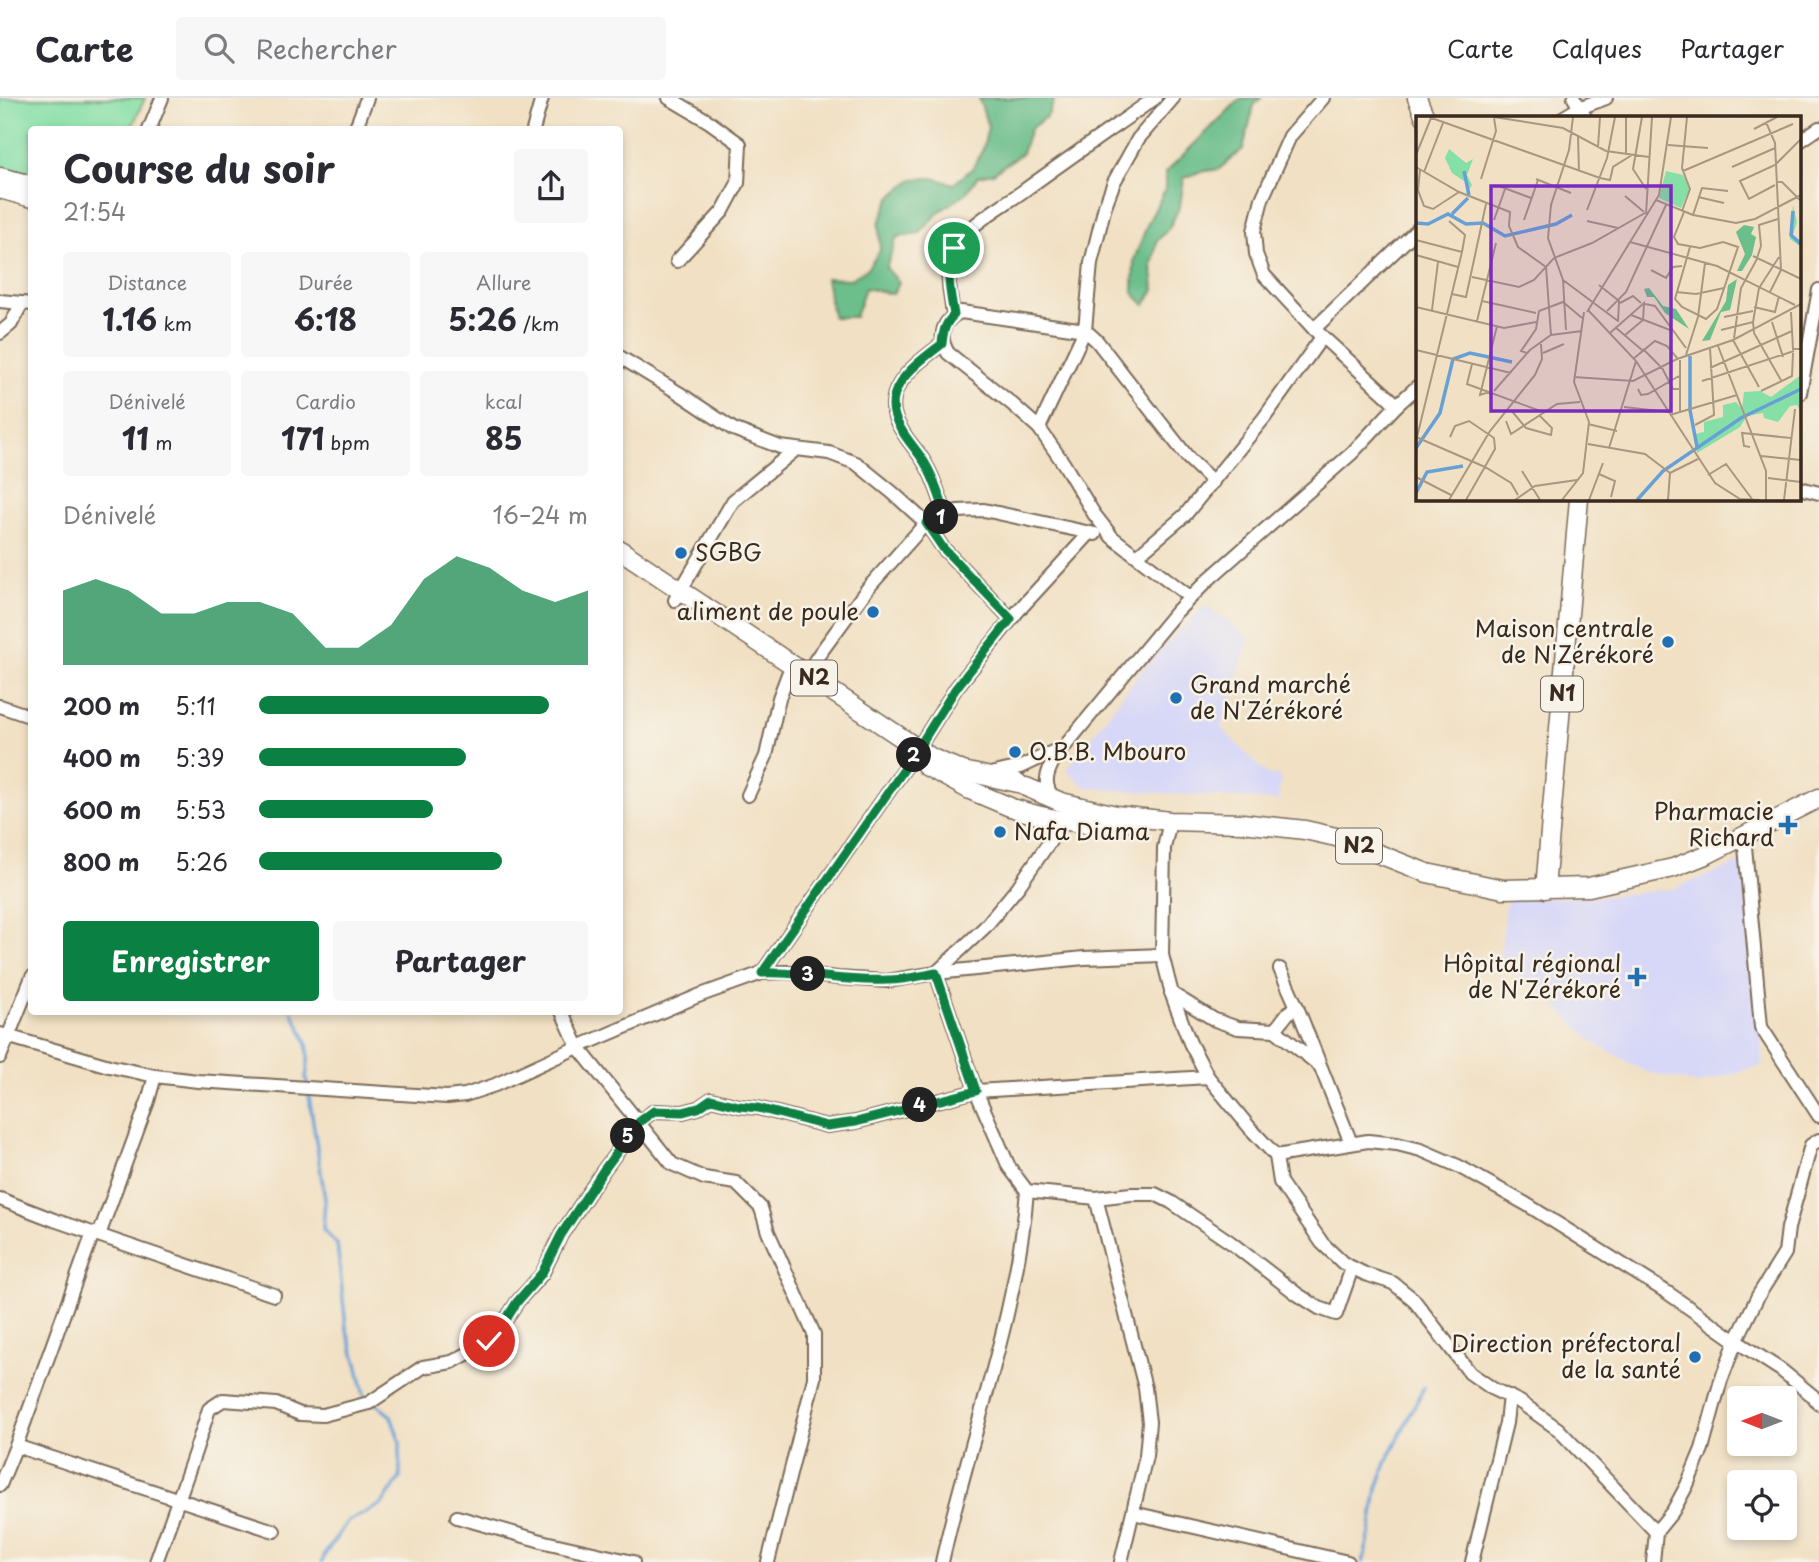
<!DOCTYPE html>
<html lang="fr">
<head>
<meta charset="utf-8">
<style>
	:root { --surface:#fff; --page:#f7f7f7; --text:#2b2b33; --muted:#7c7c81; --line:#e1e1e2; --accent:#0b8043 }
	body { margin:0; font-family:"Playpen Sans",sans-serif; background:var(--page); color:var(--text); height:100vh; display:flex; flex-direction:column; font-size:26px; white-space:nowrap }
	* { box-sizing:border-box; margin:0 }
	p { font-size:23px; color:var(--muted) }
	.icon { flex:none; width:38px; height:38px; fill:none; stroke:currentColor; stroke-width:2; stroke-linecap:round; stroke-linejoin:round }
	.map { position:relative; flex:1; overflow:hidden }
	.drawer { position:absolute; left:28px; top:28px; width:595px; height:889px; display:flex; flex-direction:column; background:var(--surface); border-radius:7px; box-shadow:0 4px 10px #0003 }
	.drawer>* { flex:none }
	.needle { width:46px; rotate:270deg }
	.fabs { position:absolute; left:1727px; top:1288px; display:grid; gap:14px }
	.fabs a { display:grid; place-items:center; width:70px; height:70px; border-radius:7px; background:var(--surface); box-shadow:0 4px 10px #0003; font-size:35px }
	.pin { position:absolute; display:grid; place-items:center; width:60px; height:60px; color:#fff; margin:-30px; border:4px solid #fff; border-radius:50%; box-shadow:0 2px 7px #0007 }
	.km { position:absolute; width:35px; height:35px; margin:-18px; border-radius:50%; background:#222; color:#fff; font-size:19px; line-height:35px; text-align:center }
	.round { display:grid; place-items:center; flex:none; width:74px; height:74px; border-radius:7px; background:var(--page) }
	.headline { display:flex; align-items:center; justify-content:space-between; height:119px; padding:0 35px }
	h1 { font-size:38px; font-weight:700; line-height:52px }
	.stats { display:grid; grid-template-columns:repeat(3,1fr); gap:10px; height:119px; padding:7px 35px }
	.stats div { display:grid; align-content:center; border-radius:7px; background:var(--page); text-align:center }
	.stats b { font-size:30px; font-weight:700 }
	.stats small { font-size:19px; font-weight:400 }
	.stats p { font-size:19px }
	.chart { height:196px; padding:14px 35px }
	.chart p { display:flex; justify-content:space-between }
	.chart svg { width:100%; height:126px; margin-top:7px; fill:var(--accent); opacity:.7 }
	.button { display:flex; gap:14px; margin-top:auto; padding:14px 35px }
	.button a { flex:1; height:80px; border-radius:7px; background:var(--accent); color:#fff; font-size:28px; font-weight:700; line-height:80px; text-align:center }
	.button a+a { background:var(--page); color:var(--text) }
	ul { padding:0 35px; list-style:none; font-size:23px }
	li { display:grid; grid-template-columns:112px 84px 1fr; align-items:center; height:52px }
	li i { height:18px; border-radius:9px; background:var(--accent) }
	header { display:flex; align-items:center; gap:42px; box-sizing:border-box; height:98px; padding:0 35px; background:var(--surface); border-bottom:2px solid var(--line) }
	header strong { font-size:33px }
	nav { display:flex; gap:38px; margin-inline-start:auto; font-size:24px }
	.search { width:490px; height:63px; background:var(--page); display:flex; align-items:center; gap:18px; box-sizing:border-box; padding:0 24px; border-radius:7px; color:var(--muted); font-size:26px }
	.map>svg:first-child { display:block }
</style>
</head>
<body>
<header>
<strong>Carte</strong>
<div class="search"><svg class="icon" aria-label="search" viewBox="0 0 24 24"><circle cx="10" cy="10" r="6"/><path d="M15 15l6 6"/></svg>Rechercher</div>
<nav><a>Carte</a><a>Calques</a><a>Partager</a></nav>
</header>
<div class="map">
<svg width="1819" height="1464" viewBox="0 0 1819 1464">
	<rect width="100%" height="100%" fill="#f7f3e8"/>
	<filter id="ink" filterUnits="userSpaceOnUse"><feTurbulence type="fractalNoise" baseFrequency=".0143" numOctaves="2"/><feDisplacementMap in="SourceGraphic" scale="14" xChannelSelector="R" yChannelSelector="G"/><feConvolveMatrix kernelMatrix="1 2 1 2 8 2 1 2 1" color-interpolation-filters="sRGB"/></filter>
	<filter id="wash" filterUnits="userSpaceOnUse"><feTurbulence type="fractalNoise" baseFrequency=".00686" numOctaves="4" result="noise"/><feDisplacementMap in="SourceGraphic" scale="28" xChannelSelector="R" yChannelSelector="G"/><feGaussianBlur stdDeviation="1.57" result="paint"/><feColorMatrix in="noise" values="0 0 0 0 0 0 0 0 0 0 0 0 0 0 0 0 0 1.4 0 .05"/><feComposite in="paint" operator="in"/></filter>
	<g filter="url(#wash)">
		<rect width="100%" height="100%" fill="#f1e0c3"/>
		<!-- built -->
		<g fill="#d7d7f8">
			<polygon points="1204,508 1222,519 1249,541 1221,630 1269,678 1281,678 1278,703 1115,692 1086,689 1067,672 1144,569"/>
			<polygon points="1747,762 1763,967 1698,986 1646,974 1594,945 1538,890 1499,867 1507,800 1599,799 1672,791"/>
		</g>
		<!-- green -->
		<polygon fill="#85dfa6" stroke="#608462" stroke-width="2" points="0,0 145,0 131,31 32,32 31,82 0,73"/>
		<!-- forest -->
		<g fill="#6cbe8b" stroke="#547454" stroke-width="2">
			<polygon points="979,0 1055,0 1048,17 1030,31 1022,55 993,75 978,78 966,95 939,114 919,136 897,139 886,170 899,184 893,196 865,190 855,219 833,219 826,180 850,181 867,171 880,153 879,125 890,100 913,81 933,80 954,86 973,70 983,51 988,29"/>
			<polygon points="1241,0 1261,0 1254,7 1243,51 1219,71 1199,74 1184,80 1180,108 1169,130 1157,143 1152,168 1154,192 1145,207 1133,195 1134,162 1148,125 1165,92 1165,75"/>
		</g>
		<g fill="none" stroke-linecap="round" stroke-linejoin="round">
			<!-- stream -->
			<g stroke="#67a0d6" stroke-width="3.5">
				<path d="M 292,914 C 306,940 312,948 306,979 L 325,1101 L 323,1132 L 337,1146 L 346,1229 L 358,1269 L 364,1297 L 369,1300"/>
				<polyline points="322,1464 325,1456 347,1424 382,1406 400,1380 400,1344 391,1318 375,1305"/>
				<polyline points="1363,1464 1370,1436 1377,1390 1386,1365 1424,1289"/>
			</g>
		</g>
	</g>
	<g filter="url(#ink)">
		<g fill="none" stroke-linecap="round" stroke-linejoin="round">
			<!-- minor casing -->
			<g stroke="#7b6a58" stroke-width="16">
				<g id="minor">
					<polyline points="669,0 708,23 740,46 738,85 723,113 677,163"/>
					<polyline points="1323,0 1290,38 1262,101 1254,133 1256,156 1264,177 1314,231 1397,307"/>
					<polyline points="1574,0 1585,19"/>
					<polyline points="1564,19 1579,10 1606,0"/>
					<polyline points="149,32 162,0"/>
					<polyline points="355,32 367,0"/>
					<polyline points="533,32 542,0"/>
					<polyline points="1800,43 1819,30"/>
					<polyline points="0,203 32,206"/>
					<path d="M 953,217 C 951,196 944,173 953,153 C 964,129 1001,109 1022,94 C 1066,62 1111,31 1155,0"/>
					<polyline points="1314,231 1418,131"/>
					<polyline points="0,235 11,226 22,205"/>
					<path d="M 942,246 C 915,267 876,293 901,331 C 908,344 919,354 926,367 C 935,382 940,401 946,417"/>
					<polyline points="620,259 679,295 733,331 780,349 829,355 856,365 893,395 926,425 943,450 1011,521"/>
					<polyline points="1800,295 1819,192"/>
					<polyline points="1039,330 1085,232 1091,165 1105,108 1114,84 1138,41 1173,0"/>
					<polyline points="1800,390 1819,395"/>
					<polyline points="1138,457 1185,417 1264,320 1322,239"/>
					<path d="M 1190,499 L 1112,439 L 1094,416 L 1064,366 L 1039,330 L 1012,306 L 948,255 C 938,238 942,222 961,214 L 1085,232 L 1097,243 L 1189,361 L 1213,384"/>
					<polyline points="675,502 733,403 795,352"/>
					<polyline points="801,585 818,558 868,490 926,425 957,413 984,412 1095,436"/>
					<polyline points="0,608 32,619"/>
					<polyline points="990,676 1021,669 1061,650"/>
					<polyline points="748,697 766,658 779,600 788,576"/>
					<path d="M 1054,700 C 1042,687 1047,674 1055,660 L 1176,514 L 1209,481 L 1352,355 L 1397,307 L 1418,288"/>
					<polyline points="1064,723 1018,789 985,829 936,875 976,993 1009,1069 1027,1093 1096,1100 1131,1096 1155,1096 1171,1104 1230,1144 1297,1196 1319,1210 1336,1216 1352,1170"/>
					<polyline points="1170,723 1164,750 1162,857 1173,900 1190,945 1208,979 1250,1030 1276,1058 1280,1084 1322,1145 1343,1165 1365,1176 1393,1185 1413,1201 1470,1275 1493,1291 1520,1304 1558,1331 1656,1434"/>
					<polyline points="1744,737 1761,929 1819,1018"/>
					<polyline points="1280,871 1297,909 1351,1045"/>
					<polyline points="762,875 912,660 956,590 1018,513 1090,435"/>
					<polyline points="1171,895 1215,922 1238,930 1275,932 1288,915 1297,909"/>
					<polyline points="562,914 578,949 672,1066 704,1080 736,1085 761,1110 768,1134 814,1236 814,1280 768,1464"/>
					<polyline points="1275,932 1319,967"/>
					<polyline points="0,936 109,968 155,978 198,983 447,999 465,997 495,987 578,949 698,898 762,875 786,874 838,880 887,883 936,875 1084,860 1162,857"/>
					<polyline points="0,959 32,879"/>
					<polyline points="1276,1058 1368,1043 1397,1046 1421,1052 1458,1068 1526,1106 1668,1195 1736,1243 1781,1272 1813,1298 1819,1306"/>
					<polyline points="1096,1100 1145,1290 1149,1324 1146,1358 1121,1464"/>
					<polyline points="0,1101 54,1122 274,1197"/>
					<polyline points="99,1137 148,1003 155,978"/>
					<polyline points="16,1348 274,1433"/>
					<polyline points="0,1387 16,1348 93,1135"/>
					<polyline points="1133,1415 1348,1464"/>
					<polyline points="457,1419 545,1444 633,1464"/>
					<path d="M 156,1464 C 174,1413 193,1363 209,1311 L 223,1302 L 251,1304 L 276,1306 L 300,1316 L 323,1317 L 369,1305 L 423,1269 L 452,1264 L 476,1251 L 495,1239 L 517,1204 L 542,1176 L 561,1137 L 603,1073 L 639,1024 L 654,1013 L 683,1014 L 698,1010 L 711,1001 L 739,1008 L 758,1010 L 827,1028 L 856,1024 L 976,993 L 1208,979"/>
					<path d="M 942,1464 C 969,1340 1017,1220 1027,1093"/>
					<polyline points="1472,1464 1506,1325 1509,1298"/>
					<polyline points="1653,1464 1656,1434 1673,1413 1687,1387 1702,1351 1721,1282 1736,1243 1758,1198 1785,1155 1788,1130 1811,1047 1819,1042"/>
				</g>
			</g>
			<!-- highway casing -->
			<g stroke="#7b6a58" stroke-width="21">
				<g id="highway">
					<polyline points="1417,0 1425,19"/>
					<polyline points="0,79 32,87"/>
					<polyline points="0,91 32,100"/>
					<polyline points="620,452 932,660 963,673 1018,685"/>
					<polyline points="926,668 970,692 1010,709"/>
					<polyline points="1026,689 1061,704 1116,717 1170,723 1242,725 1305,732 1336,739 1427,775 1503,791 1589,789 1673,770 1708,756 1819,700"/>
					<path d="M 1016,711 C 1050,722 1085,727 1121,727"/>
					<polyline points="1545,791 1579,401"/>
				</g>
			</g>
			<!-- minor -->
			<use href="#minor" stroke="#fff" stroke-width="12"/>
			<!-- highway -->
			<use href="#highway" stroke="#fff" stroke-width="18"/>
		</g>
	</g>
	<g fill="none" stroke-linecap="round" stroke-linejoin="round" filter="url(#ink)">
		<!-- route casing -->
		<g stroke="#fff" stroke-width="14">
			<path id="route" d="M 489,1243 L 495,1239 L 517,1204 L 542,1175 L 561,1137 L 603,1073 L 639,1024 L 654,1013 L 683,1014 L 698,1010 L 711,1001 L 739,1008 L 758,1010 L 827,1028 L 856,1024 L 976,993 L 936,875 C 920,878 904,882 888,882 C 846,885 804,873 762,875 L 912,660 L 956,590 L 1011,521 L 943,450 L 926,425 L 946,417 C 940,400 935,382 926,367 C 919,354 908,344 901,331 C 876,293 915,267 942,246 C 943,234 945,225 954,217 C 950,193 945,173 954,150"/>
		</g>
		<!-- route -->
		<use href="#route" stroke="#0b8043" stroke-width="9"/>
	</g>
	<!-- markers -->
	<g fill="#1f6fb2" stroke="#f7f3e8" stroke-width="2.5">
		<circle cx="681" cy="455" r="7"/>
		<circle cx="873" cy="514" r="7"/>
		<circle cx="1668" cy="544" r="7"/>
		<circle cx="1176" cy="600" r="7"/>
		<circle cx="1015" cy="654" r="7"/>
		<path d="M1784.5 716.5h7v7h7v7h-7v7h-7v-7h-7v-7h7z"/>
		<circle cx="1000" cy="734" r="7"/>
		<path d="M1633.5 868.5h7v7h7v7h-7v7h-7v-7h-7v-7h7z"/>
		<circle cx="1695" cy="1259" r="7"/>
	</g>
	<g text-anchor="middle" stroke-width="5" stroke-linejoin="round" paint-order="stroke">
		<!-- shield labels -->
		<g fill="#f7f3e8" stroke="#73665b" stroke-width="2">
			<rect x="791" y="562.5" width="46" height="35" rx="5"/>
			<rect x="1541" y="578.5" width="42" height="35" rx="5"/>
			<rect x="1336" y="730.5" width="46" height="35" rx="5"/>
		</g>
		<g font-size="21" font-weight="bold" fill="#3b2a1e">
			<text x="814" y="587">N2</text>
			<text x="1562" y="603">N1</text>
			<text x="1359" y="755">N2</text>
		</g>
		<!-- poi labels -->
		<g font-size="23" fill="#3b2a1e" stroke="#f7f3e8" text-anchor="end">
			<text x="695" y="463" text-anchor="start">SGBG</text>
			<text x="859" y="522">aliment de poule</text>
			<text x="1654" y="539">Maison centrale<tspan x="1654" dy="26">de N'Zérékoré</tspan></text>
			<text x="1190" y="595" text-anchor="start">Grand marché<tspan x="1190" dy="26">de N'Zérékoré</tspan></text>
			<text x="1029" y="662" text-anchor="start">O.B.B. Mbouro</text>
			<text x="1774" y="722">Pharmacie<tspan x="1774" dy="26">Richard</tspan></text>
			<text x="1014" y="742" text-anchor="start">Nafa Diama</text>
			<text x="1621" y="874">Hôpital régional<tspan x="1621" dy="26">de N'Zérékoré</tspan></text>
			<text x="1681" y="1254">Direction préfectoral<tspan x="1681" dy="26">de la santé</tspan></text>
		</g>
	</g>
	<!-- overview -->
	<g transform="translate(1416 18)">
		<rect width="385" height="385" fill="#f1e0c3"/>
		<path d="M 33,33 L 50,47 L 57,43 L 51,59 L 56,69 L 50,78 L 51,67 L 36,57 L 29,42 ZM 250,55 L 267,59 L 274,72 L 265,92 L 243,82 ZM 377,89 L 381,106 L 377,119 L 385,125 L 385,131 L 374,123 ZM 385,259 L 385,297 L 381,289 L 374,290 L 362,306 L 348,302 L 347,297 L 331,300 L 324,311 L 281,337 L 279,318 L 288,316 L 288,306 L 307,301 L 307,289 L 320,286 L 326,293 L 328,276 L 344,275 L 355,281 Z" fill="#85dfa6"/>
		<path d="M 328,109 L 338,111 L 335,118 L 340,121 L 336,139 L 326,155 L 321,155 L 329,138 L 320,116 ZM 321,163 L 314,194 L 305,196 L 294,224 L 286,225 L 310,185 L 312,169 ZM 233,172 L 247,190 L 260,193 L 273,213 L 249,197 L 238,181 L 231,181 L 228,173 Z" fill="#6cbe8b"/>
		<path fill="none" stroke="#67a0d6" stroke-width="3.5" d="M 48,55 L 53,79M 377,95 L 375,119 L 385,128M 36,98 L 52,82M 0,107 L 12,108 L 32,98 L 50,108 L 67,107 L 89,120 L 140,108 L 156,99M 274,240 L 274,294 L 281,331M 0,332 L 24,297 L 37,243 L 54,237 L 96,246M 0,377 L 11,356 L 47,350M 221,384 L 247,355 L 325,302 L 385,273"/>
		<path fill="none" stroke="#a89781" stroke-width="2" d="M 13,1 L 184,62 L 194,64 L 197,51 L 216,39M 78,1 L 147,12 L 190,35 L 233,41M 210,1 L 210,38M 226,1 L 217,53 L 230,73M 350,6 L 359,27 L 365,154 L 354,176M 338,13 L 361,1M 162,19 L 163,56M 252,29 L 292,32M 182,31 L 184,1M 0,39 L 15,2M 0,51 L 43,76 L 94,96 L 93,110 L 102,131 L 130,151 L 135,219M 316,51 L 359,32M 4,54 L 2,74 L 8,90 L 17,93 L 43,76M 267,55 L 377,8M 8,56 L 27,7M 65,63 L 80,15 L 78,2M 120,63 L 155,77M 360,66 L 366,66 L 385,85M 359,69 L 333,83 L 324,65 L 359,49 L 385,23M 83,70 L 115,82M 209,80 L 228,96M 282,81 L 308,87M 240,84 L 277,99 L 320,107 L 339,103 L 385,79M 171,94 L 191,42 L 199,1M 266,95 L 274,73 L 266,52 L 271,1M 268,96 L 258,121 L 262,128 L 284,132 L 307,126 L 322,131 L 301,193 L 290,203 L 266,191 L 259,183 L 274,131M 230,98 L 236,1M 277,99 L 286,72 L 312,75M 78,104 L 89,73M 108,104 L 122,64M 33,105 L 49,119 L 46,136M 171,105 L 202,112M 0,124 L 46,136 L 1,321M 214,126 L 301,150 L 379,189M 0,139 L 42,151M 337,140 L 385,163M 363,141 L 343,172 L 337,206 L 338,217 L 366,266M 341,142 L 345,130 L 343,109 L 362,103M 235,154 L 250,162 L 257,151 L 266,150M 56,161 L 103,171 L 118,164 L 138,142 L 176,127 L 229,97M 147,164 L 202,205M 183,169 L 203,185 L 202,206M 260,176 L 280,178 L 308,172M 36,178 L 50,181 L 70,88M 66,185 L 120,197M 204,187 L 217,180 L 225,187M 229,188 L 239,190 L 270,232M 0,191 L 88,212 L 120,206M 338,191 L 359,196 L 363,180M 16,194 L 22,146M 172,194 L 220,245 L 299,367 L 324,383 L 344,384M 191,195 L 210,176 L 250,89M 171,196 L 243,79 L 255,1M 375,196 L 377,233 L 385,233M 215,199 L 254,214M 308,201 L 337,195M 61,205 L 80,127M 356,206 L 367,241M 199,211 L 226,234M 150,214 L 147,164 L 132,122 L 135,89 L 153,34 L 157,1M 305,214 L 337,206M 194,217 L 228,187 L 227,204 L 208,220M 318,222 L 325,172 L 341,143M 317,224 L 343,271M 302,230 L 350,355 L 350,384M 227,233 L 244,250M 0,234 L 95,257M 111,237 L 105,235 L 120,213 L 123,195 L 147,186 L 166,202M 127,237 L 148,228M 270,239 L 282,201 L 289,147M 217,243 L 239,225 L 251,230 L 261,242M 264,244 L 264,295M 56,248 L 51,268 L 127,296M 245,250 L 257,273 L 264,273M 294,252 L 376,215M 158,261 L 217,265 L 261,243 L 317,224 L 385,188M 286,265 L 378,235M 222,273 L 225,279 L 232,278 L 263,260M 76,275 L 64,279 L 81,210M 78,275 L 114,234 L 135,219 L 166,215M 345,275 L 376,260 L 377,237M 208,291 L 252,296M 95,294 L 110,312 L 135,319 L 136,312 L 123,299M 254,299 L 321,279M 90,305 L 95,318 L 141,288 L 164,286M 172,308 L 201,315M 279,309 L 298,299 L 294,232M 0,321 L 69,351 L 95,367 L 102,379M 34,321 L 39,310 L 53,305 L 78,322 L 79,333 L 50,384M 172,328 L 229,338 L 254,357M 334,331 L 328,330 L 326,317 L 375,322M 193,332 L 220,245M 345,340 L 385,344M 106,355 L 124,384M 183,358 L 199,365 L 195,381M 292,359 L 310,348 L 336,383M 0,361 L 35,379M 352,362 L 385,366M 33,384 L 74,315 L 119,259 L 126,243 L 125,228M 99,384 L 119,370 L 161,364M 146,384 L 167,357 L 173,306 L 158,266 L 168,196M 173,384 L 187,347M 252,384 L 254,357 L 282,343M 368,384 L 379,293"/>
		<path fill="#7b2cbf" fill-opacity="0.15" stroke="#7b2cbf" stroke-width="3.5" d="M 75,70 L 255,70 L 255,295 L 75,295 Z"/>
		<rect width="385" height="385" fill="none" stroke="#3b2a1e" stroke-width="3.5"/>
	</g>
</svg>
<div class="fabs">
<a><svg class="needle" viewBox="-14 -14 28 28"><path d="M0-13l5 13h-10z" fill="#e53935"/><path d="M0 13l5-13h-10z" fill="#7c7c81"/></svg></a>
<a><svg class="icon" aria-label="locate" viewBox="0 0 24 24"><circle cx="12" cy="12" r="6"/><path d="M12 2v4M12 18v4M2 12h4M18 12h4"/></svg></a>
</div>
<div class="pin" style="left:954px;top:150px;background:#1e9e55"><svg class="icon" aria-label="arrive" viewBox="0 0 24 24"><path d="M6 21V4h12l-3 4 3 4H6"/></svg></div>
<div class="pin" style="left:489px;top:1243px;background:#d93025"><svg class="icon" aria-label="check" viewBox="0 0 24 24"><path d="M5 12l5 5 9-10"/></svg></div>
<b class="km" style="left:941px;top:419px">1</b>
<b class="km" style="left:914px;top:657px">2</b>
<b class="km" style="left:808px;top:876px">3</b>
<b class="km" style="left:920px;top:1007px">4</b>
<b class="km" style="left:628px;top:1038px">5</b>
<section class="drawer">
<div class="headline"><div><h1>Course du soir</h1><p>21:54</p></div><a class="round"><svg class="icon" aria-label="share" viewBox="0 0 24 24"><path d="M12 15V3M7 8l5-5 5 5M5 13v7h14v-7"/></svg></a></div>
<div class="stats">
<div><p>Distance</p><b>1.16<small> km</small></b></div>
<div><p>Durée</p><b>6:18</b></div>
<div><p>Allure</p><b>5:26<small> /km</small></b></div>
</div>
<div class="stats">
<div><p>Dénivelé</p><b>11<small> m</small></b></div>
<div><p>Cardio</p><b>171<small> bpm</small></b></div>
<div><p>kcal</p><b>85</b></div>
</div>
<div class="chart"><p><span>Dénivelé</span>16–24 m</p>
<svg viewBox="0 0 160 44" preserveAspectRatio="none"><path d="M0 44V18L10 14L20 18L30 26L40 26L50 22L60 22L70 26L80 38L90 38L100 30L110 14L120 6L130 10L140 18L150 22L160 18V44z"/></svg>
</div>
<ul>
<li><b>200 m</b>5:11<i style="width:88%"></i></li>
<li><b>400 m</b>5:39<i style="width:63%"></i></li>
<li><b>600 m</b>5:53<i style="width:53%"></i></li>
<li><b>800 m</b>5:26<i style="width:74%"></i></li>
</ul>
<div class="button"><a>Enregistrer</a><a>Partager</a></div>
</section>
</div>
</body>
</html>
